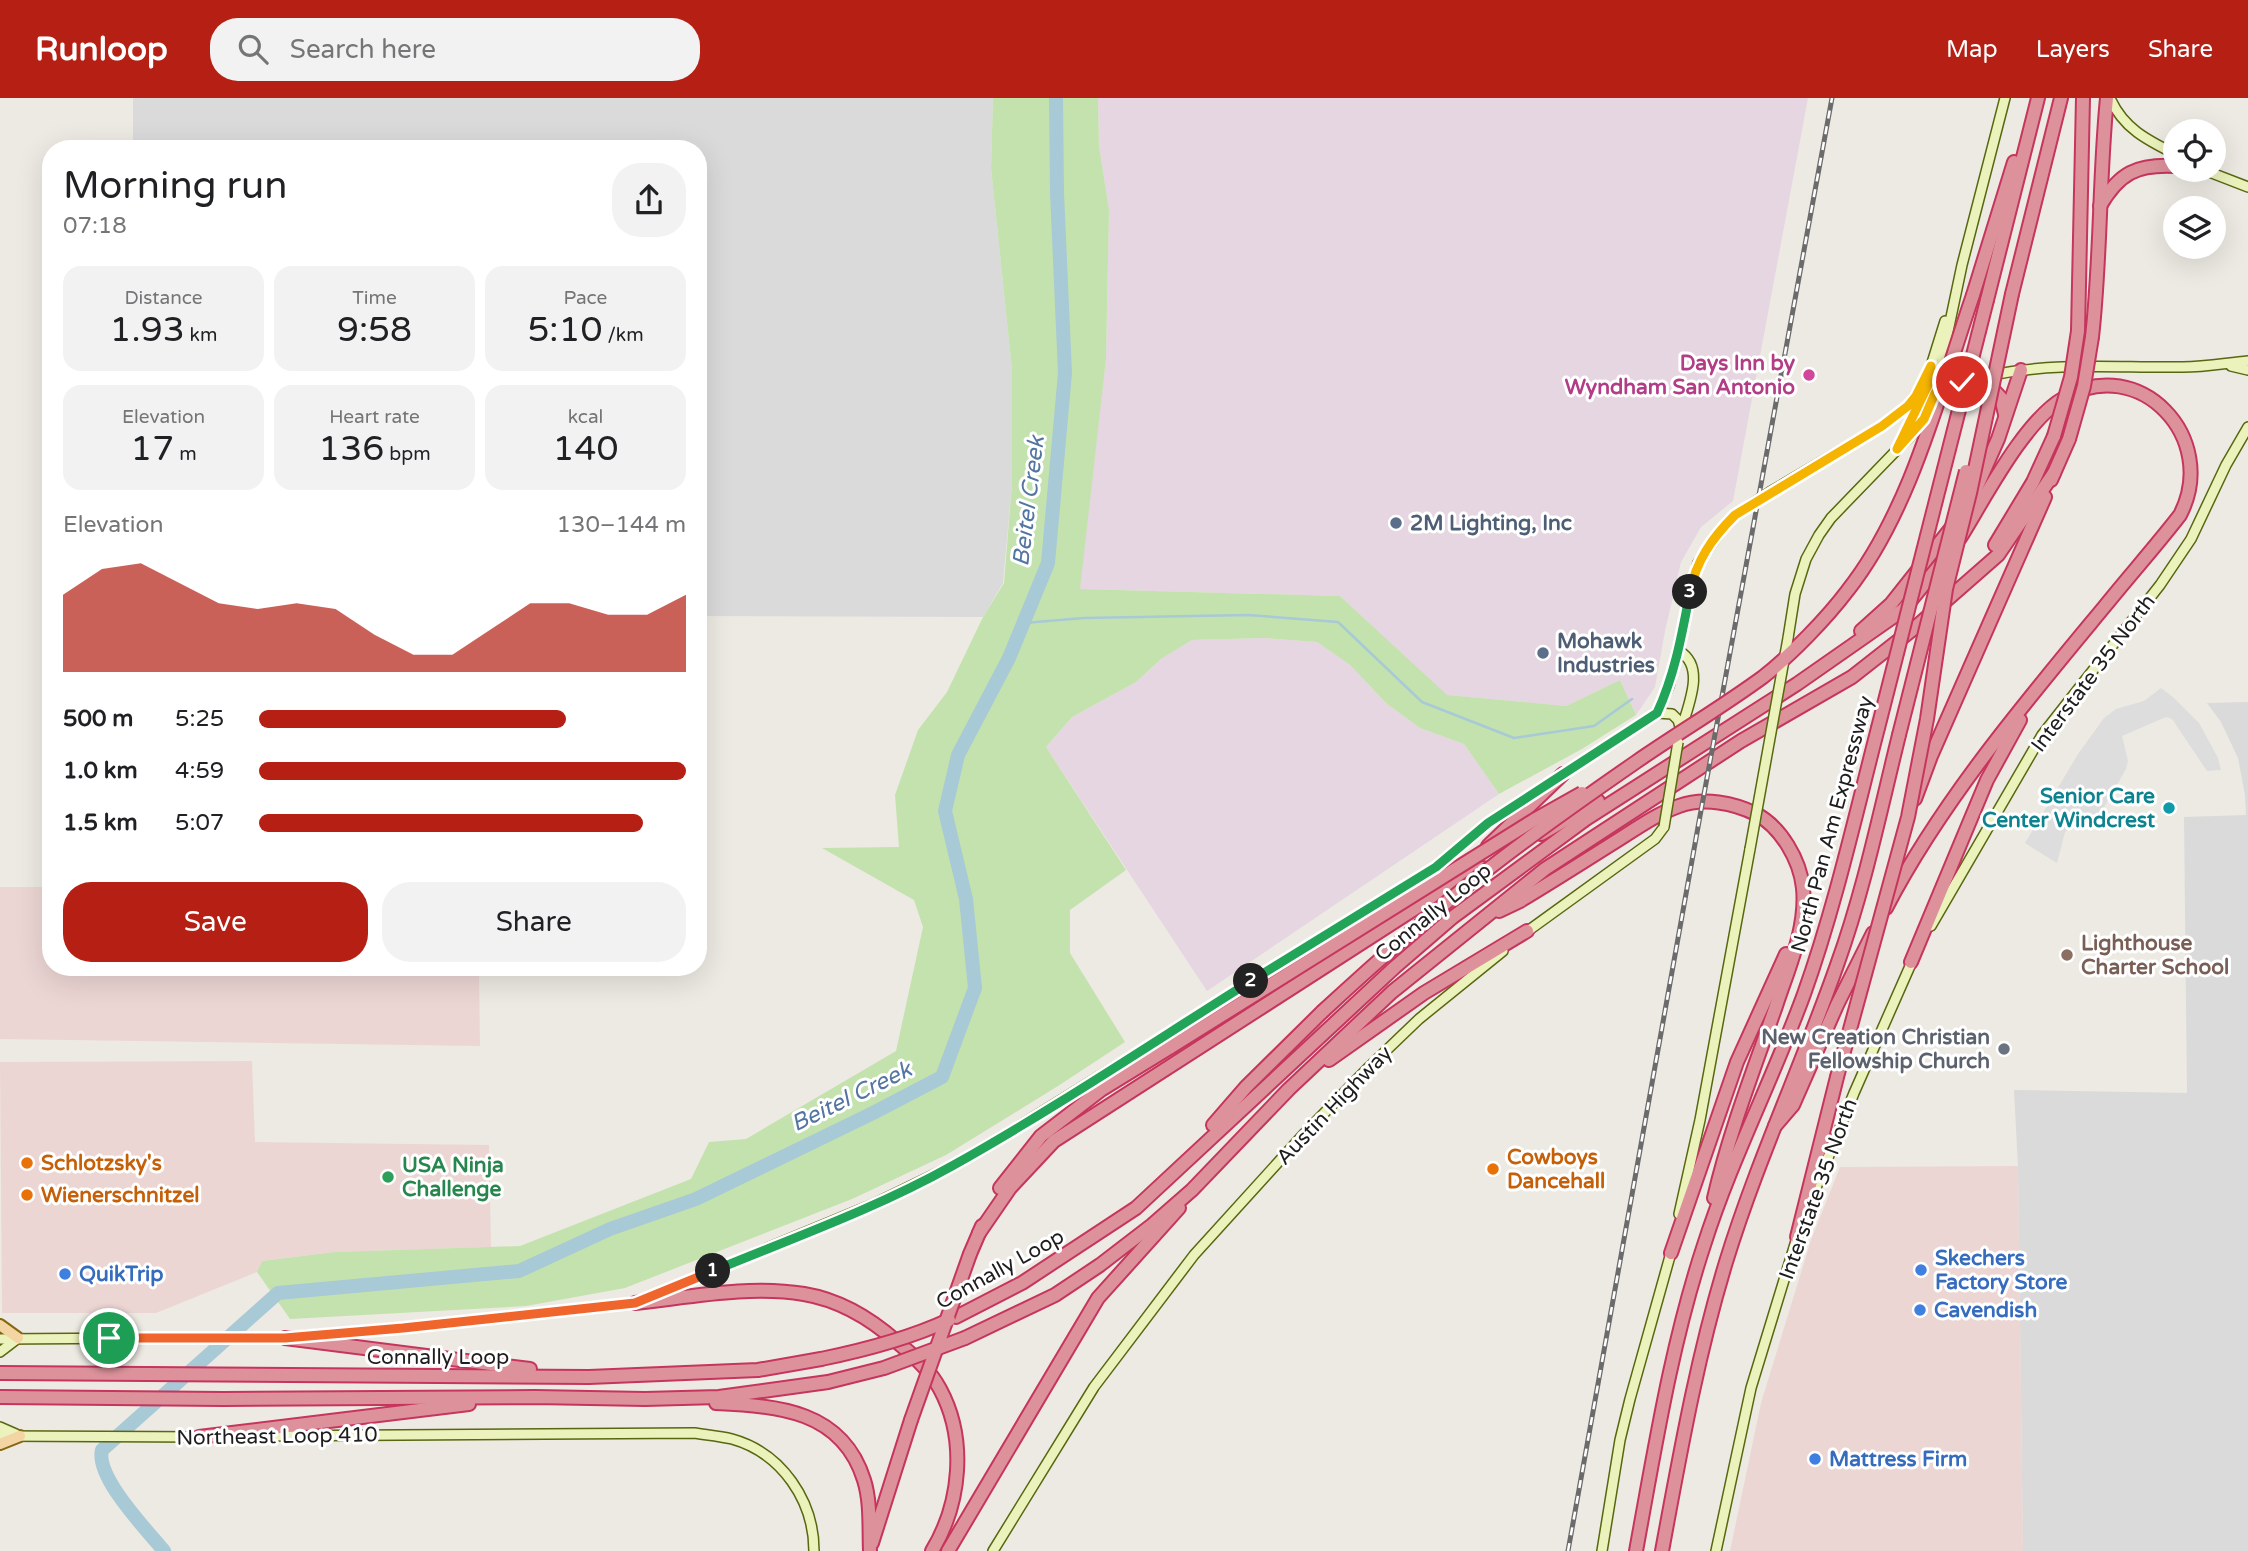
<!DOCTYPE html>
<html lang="en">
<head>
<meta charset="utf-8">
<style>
	:root { --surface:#fff; --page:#f2f2f2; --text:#202124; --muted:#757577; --accent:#b51f14 }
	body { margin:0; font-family:"Varela Round",sans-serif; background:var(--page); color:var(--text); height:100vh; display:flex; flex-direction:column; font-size:26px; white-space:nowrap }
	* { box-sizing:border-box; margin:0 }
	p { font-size:23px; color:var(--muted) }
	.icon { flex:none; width:38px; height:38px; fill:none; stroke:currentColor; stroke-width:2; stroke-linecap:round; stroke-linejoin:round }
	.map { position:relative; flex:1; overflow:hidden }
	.sheet { position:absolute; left:42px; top:42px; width:665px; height:836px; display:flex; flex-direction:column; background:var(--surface); border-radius:28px; box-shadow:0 7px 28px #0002 }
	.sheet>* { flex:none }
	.buttons { position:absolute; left:2163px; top:21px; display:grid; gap:14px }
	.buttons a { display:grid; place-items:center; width:63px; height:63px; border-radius:50%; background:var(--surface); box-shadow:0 7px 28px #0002; font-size:35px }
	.pin { position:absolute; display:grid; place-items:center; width:60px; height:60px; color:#fff; margin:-30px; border:4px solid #fff; border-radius:50%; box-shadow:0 2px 7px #0007 }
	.km { position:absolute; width:35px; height:35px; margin:-18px; border-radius:50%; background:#222; color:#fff; font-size:19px; line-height:35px; text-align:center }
	.round { display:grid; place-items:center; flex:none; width:74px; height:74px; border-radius:28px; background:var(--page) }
	.headline { display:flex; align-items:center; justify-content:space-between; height:119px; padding:0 21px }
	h1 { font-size:38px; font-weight:600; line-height:52px }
	.metrics { display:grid; grid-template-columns:repeat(3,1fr); gap:10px; height:119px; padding:7px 21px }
	.metrics div { display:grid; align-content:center; border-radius:18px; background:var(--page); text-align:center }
	.metrics b { font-size:35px; font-weight:600 }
	.metrics small { font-size:19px; font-weight:400 }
	.metrics p { font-size:19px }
	.chart { height:196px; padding:14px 21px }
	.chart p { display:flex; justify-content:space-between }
	.chart svg { width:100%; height:126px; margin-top:7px; fill:var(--accent); opacity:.7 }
	.action { display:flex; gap:14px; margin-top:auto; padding:14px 21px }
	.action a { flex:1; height:80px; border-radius:28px; background:var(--accent); color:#fff; font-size:28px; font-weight:600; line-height:80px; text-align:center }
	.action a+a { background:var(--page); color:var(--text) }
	ul { padding:0 21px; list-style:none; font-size:23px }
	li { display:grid; grid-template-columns:112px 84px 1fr; align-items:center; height:52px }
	li i { height:18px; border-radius:9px; background:var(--accent) }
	header { display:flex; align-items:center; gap:42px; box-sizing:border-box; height:98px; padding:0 35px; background:var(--accent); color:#fff }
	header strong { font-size:33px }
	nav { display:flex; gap:38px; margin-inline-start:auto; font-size:24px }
	.search { width:490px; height:63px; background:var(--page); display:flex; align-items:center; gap:18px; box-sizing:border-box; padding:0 24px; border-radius:28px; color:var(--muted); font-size:26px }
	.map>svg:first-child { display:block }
</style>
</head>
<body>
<header>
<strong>Runloop</strong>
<div class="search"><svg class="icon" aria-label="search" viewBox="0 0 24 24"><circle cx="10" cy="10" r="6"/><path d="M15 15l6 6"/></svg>Search here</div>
<nav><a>Map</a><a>Layers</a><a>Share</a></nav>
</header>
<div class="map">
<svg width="2248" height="1453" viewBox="0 0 2248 1453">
	<rect width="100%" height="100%" fill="#edeae3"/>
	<!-- residential -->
	<g fill="#dadada">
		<polygon points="133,0 993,0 991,70 1012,272 1012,385 1003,485 983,519 698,518 698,51 133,51"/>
		<polygon points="2248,604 2248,1453 2023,1453 2018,1068 2014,992 2187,995 2184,719 2246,717 2245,697 2238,660 2221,624 2207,605"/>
	</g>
	<!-- commercial -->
	<g fill="#ecd6d4">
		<polygon points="0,789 51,789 51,870 479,871 480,948 0,941"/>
		<polygon points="252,963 255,1044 489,1047 491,1149 335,1154 262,1163 257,1174 156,1215 2,1215 0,964"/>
		<polygon points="2018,1068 2023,1453 1730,1453 1761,1305 1811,1142 1840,1069"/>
	</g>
	<!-- industrial -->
	<g fill="#e5d6e1">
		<polygon points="1098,0 1808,0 1733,403 1701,429 1681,464 1665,533 1655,589 1636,617 1620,582 1566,608 1446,597 1340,498 1079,491 1106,261 1109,112 1099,48"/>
		<polygon points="1264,540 1317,544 1350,567 1387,606 1420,630 1464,646 1499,696 1207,893 1046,649 1072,619 1136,584 1161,561 1192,542"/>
	</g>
	<!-- grass -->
	<polygon fill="#c4e2ae" points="993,0 1098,0 1099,48 1109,112 1106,261 1080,491 1340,498 1447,597 1566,608 1620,582 1636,617 1582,651 1499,696 1464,646 1420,630 1387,606 1350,567 1317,544 1264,540 1192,542 1161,561 1136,584 1072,619 1046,649 1126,772 1070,812 1070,855 1125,944 1058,988 946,1057 852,1101 625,1190 526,1208 290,1221 257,1174 262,1163 335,1154 520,1148 691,1081 709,1044 746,1041 896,953 923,829 914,802 822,750 899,749 895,697 918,632 947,594 983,519 1004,485 1012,385 1012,272 991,70"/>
	<!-- parking -->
	<polygon fill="#ddd" points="2161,590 2174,600 2199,625 2218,660 2221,672 2207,673 2172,621 2166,619 2122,638 2128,663 2126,671 2096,723 2073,727 2065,734 2057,765 2025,745 2078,656 2104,620 2116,611 2144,603"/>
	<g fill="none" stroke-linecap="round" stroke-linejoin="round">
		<!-- stream -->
		<polyline stroke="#a8c9d6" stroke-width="2.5" points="1024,525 1084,520 1248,517 1338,524 1422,604 1514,640 1594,628 1632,601"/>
		<!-- river -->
		<path stroke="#a8c9d6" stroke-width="14" d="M 164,1453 C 147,1432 95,1379 102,1352 L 278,1195 L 519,1173 L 610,1131 L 696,1101 L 873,1015 L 942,979 L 975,890 L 966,801 L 945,713 L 958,657 L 1009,560 L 1048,465 L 1065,275 L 1057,95 L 1056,0"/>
		<!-- secondary casing -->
		<g stroke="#586710" stroke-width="12">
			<g id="secondary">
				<path d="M 2110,0 C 2123,30 2147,42 2175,56"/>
				<polyline points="2204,72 2248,89"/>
				<polyline points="2231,268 2248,272"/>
				<path d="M 1992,277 C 2056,264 2118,270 2183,269 C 2205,269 2226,265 2248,263"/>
				<polyline points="1938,293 1971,282"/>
				<polyline points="1903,340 1930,283 1931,268 1945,223"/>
				<polyline points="1788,540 1795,496 1806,461 1819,437 1831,420 1916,332 1935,295 1962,167 2005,0"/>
				<path d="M 1679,553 C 1707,569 1687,609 1681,633"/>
				<polyline points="1657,615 1672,616 1678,622 1681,632"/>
				<polyline points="1558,679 1657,615 1669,588 1698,465 1725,427 1735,417 1770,394 1882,328 1908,308 1915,298 1931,268"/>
				<polyline points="1931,828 2042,637 2160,487 2191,441 2226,367 2248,329"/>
				<polyline points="1525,835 1655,741 1664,729"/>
				<polyline points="1813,1097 1854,995 1914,859"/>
				<polyline points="1679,1116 1700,1022 1750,751"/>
				<polyline points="303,1238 403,1230 635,1205 876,1105 950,1069 1013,1032 1436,769 1488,725 1544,689"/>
				<polyline points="0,1241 289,1239"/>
				<polyline points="0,1254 17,1241"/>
				<polyline points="0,1329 16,1336"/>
				<polyline points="0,1338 205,1339"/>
				<path d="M 247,1338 L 694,1335 C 707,1337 720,1338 732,1341 C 782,1355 814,1403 814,1453"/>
				<polyline points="993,1453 1094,1289 1194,1157 1302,1038 1369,969 1419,921 1503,853"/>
				<polyline points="1602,1453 1620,1342 1630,1301 1672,1151"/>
				<polyline points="1716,1453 1751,1290 1799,1133"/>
			</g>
		</g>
		<!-- primary casing -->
		<g stroke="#86660f" stroke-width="14">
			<g id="primary">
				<polyline points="0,1227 18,1240"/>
				<polyline points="0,1346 20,1338"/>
			</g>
		</g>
		<!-- motorway casing -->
		<g stroke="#c6355d" stroke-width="16">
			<g id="motorway">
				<path d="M 2100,108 C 2119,75 2137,66 2175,68"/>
				<polyline points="2012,196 2061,0"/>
				<polyline points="1973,197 2014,64"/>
				<polyline points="1987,202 2038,0"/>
				<polyline points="2078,233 2083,0"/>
				<path d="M 2092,239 C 2101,160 2099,80 2107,0"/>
				<polyline points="1982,280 2001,300 2005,316"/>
				<polyline points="2051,382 2069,341"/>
				<polyline points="1971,402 1998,341 2021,272"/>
				<polyline points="1995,447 2033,384 2054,338"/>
				<polyline points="1861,533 1891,506 1952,429"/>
				<polyline points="1915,701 1931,658 2045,399"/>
				<polyline points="1541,736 1598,703"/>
				<polyline points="1488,748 1563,676"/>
				<path d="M 1886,810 C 1942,702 2028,601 2105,508 C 2130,477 2156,448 2180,417 C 2220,340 2139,255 2064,300 C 2024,323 1985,400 1960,440"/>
				<path d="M 1499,813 L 1520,803 C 1550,785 1580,766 1610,747 C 1633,733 1654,717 1679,708 C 1704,699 1734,705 1756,716 C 1781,729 1800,762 1803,790 C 1807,830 1788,871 1776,908 C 1754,971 1729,1035 1714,1100"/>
				<polyline points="1911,864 1987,682 2020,622"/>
				<polyline points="1329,962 1424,895 1527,833"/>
				<polyline points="1213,1027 1246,989 1322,914"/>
				<polyline points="1775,1028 1793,1007 1837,907 1873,835"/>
				<polyline points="1000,1090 1041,1038 1101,992 1171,949"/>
				<polyline points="979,1135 1010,1090 1054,1043 1436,797 1483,770"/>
				<polyline points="1797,1139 1837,979"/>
				<polyline points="1671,1155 1737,964 1786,856"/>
				<polyline points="970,1156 982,1128"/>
				<path d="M 635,1205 C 691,1199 748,1187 804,1196 C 840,1202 870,1220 897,1244 C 913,1257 930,1272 940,1291 C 967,1341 961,1405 932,1453"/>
				<polyline points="956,1219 1022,1185 1136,1110 1395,869 1453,819 1586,721 1797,586 1903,512 1943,463"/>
				<polyline points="285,1240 530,1271"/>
				<polyline points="965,1240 1055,1197 1100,1167 1152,1127 1192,1092 1289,991 1392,894 1545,771 1741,643 1852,579 1917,528 1998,457 2054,375"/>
				<polyline points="0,1275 589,1279 758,1272 821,1261"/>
				<polyline points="0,1299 223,1301 535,1299 645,1301 719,1299 828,1284"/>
				<path d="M 716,1305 C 778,1308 842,1312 864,1382 C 871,1404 869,1430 870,1453"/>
				<polyline points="199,1339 469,1306"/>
				<polyline points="872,1445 911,1322"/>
				<polyline points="948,1453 1098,1200 1179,1110"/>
				<path d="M 1636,1453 C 1655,1350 1671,1247 1704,1147 C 1731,1062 1773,981 1804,896 C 1835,809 1855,719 1878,630"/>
				<path d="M 1662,1453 C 1680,1356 1697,1259 1726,1164 C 1757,1063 1802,967 1837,867 C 1864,792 1880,714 1899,637"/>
			</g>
		</g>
		<!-- secondary -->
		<use href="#secondary" stroke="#ecf2bc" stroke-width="9"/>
		<!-- primary -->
		<use href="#primary" stroke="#f2d5a3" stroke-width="10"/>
		<!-- motorway -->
		<use href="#motorway" stroke="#dd929b" stroke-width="12"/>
		<!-- rail casing -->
		<g stroke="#6b6b6b" stroke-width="5">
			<polyline id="rail" points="1568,1453 1700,718 1832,0"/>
		</g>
		<!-- rail -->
		<use href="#rail" stroke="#fff" stroke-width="2.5" stroke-dasharray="8" stroke-linecap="butt"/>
		<!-- secondary-bridge casing -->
		<g stroke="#586710" stroke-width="12" stroke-linecap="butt">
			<g id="secondary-bridge">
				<polyline points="1664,729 1678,644"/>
				<polyline points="1750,751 1788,540"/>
			</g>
		</g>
		<!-- motorway-bridge casing -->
		<g stroke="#c6355d" stroke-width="16" stroke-linecap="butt">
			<g id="motorway-bridge">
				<polyline points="2054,338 2071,279 2078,233"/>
				<polyline points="2069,341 2084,288 2092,239"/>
				<polyline points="1878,630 1987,202"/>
				<polyline points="1899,637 1966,373"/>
				<path d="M 1322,914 C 1374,866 1426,819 1482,776 C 1531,737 1584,700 1636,664 C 1678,635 1722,609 1763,579 C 1791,557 1827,520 1848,492 C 1911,412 1940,293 1973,197"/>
				<polyline points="1171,949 1534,722 1582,695"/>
				<polyline points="1837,979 1908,719 1927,621 1946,491 1970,395 2012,196"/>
				<path d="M 821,1261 C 865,1252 908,1241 949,1222"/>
				<polyline points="828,1284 884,1270 965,1240"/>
				<polyline points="911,1322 970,1156"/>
			</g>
		</g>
		<!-- secondary-bridge -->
		<use href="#secondary-bridge" stroke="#ecf2bc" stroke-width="9"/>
		<!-- motorway-bridge -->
		<use href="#motorway-bridge" stroke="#dd929b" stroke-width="12"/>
	</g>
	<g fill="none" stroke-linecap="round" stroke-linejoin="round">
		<!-- split-1 casing -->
		<g stroke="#fff" stroke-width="14">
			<polyline id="split-1" points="109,1240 285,1240 403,1230 635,1205 713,1173"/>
		</g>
		<!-- split-2 casing -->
		<g stroke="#fff" stroke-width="14">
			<path id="split-2" d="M 713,1173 C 793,1140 877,1110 952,1068 C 1054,1011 1152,945 1251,883"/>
		</g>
		<!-- split-3 casing -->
		<g stroke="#fff" stroke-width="14">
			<path id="split-3" d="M 1251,883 L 1436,769 L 1488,725 L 1657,615 C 1675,576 1682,536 1690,494"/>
		</g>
		<!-- split-4 casing -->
		<g stroke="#fff" stroke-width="14">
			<path id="split-4" d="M 1690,494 C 1696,463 1712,440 1735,417 L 1882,328 L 1908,308 L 1916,298 L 1931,268 L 1930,283 L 1897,351 L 1924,321 L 1935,295 L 1962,284"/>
		</g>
		<!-- split-1 -->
		<use href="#split-1" stroke="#f0652b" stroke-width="9"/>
		<!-- split-2 -->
		<use href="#split-2" stroke="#22a559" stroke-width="9"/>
		<!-- split-3 -->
		<use href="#split-3" stroke="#22a559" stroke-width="9"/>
		<!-- split-4 -->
		<use href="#split-4" stroke="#f5b400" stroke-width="9"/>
	</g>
	<!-- markers -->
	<circle fill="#d1479c" stroke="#fff" stroke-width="2.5" cx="1809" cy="277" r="7"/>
	<g fill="#5c6f8a" stroke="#fff" stroke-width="2.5">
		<circle cx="1396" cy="425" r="7"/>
		<circle cx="1543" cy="555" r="7"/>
	</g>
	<circle fill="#0f9aa8" stroke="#fff" stroke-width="2.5" cx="2169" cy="710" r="7"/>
	<circle fill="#8d6e63" stroke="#fff" stroke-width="2.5" cx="2067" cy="857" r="7"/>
	<circle fill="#6b7280" stroke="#fff" stroke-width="2.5" cx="2004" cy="951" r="7"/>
	<g fill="#e8710a" stroke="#fff" stroke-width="2.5">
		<circle cx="27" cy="1065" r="7"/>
		<circle cx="1493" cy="1071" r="7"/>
		<circle cx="27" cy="1097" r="7"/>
	</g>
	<circle fill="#2e9e5b" stroke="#fff" stroke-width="2.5" cx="388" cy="1079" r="7"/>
	<g fill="#3f7fe0" stroke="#fff" stroke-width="2.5">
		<circle cx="1921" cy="1172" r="7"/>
		<circle cx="65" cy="1176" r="7"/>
		<circle cx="1920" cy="1212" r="7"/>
		<circle cx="1815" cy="1361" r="7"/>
	</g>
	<g text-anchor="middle" stroke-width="6" stroke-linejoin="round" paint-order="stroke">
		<!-- hotel labels -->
		<g font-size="21" font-weight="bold" fill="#b23c85" stroke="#fff" text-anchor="end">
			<text x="1795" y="272">Days Inn by<tspan x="1795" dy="24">Wyndham San Antonio</tspan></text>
		</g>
		<!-- service labels -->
		<g font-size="21" font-weight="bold" fill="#4e5e75" stroke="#fff" text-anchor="start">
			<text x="1410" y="432">2M Lighting, Inc</text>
			<text x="1557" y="550">Mohawk<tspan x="1557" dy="24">Industries</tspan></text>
		</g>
		<!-- street labels -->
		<g font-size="21" fill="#1d1d1d" stroke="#fff">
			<text transform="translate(2093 575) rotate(-53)" y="7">Interstate 35 North</text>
			<text transform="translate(1832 726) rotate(-75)" y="7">North Pan Am Expressway</text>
			<text transform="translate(1433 814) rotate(-39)" y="7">Connally Loop</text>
			<text transform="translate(1334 1007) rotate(-46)" y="7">Austin Highway</text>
			<text transform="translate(1818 1091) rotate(-70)" y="7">Interstate 35 North</text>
			<text transform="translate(1000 1171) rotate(-29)" y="7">Connally Loop</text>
			<text x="438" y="1266">Connally Loop</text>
			<text transform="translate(277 1338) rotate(-1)" y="7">Northeast Loop 410</text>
		</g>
		<!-- culture labels -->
		<g font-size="21" font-weight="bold" fill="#0d838f" stroke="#fff" text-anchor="end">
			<text x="2155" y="705">Senior Care<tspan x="2155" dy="24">Center Windcrest</tspan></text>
		</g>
		<!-- education labels -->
		<g font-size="21" font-weight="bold" fill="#785e54" stroke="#fff" text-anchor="start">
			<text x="2081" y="852">Lighthouse<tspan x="2081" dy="24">Charter School</tspan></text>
		</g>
		<!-- worship labels -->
		<g font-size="21" font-weight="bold" fill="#5b616d" stroke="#fff" text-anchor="end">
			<text x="1990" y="946">New Creation Christian<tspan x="1990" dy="24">Fellowship Church</tspan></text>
		</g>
		<!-- food labels -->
		<g font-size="21" font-weight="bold" fill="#c56008" stroke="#fff" text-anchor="start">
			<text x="1507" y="1066">Cowboys<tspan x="1507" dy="24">Dancehall</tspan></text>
			<text x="41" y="1072">Schlotzsky's</text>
			<text x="41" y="1104">Wienerschnitzel</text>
		</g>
		<!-- leisure labels -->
		<g font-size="21" font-weight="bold" fill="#27864d" stroke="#fff" text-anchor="start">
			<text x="402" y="1074">USA Ninja<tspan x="402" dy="24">Challenge</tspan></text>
		</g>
		<!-- shop labels -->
		<g font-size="21" font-weight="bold" fill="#366cbe" stroke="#fff" text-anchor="start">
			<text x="1935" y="1167">Skechers<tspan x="1935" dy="24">Factory Store</tspan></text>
			<text x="79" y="1183">QuikTrip</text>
			<text x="1934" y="1219">Cavendish</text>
			<text x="1829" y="1368">Mattress Firm</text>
		</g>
		<!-- water labels -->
		<g font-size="23" font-style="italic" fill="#5375a2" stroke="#fff">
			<text transform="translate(1028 403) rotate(-83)" y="8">Beitel Creek</text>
			<text transform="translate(851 998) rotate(-26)" y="8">Beitel Creek</text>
		</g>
	</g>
</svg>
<div class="buttons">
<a><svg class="icon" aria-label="locate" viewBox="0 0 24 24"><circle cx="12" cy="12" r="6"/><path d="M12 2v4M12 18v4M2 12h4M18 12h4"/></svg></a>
<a><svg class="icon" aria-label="layers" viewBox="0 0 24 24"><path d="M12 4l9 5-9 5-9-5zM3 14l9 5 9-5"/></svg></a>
</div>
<div class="pin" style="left:109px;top:1240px;background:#1e9e55"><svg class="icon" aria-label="arrive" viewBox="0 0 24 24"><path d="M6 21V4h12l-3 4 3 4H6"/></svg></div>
<div class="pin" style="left:1962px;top:284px;background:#d93025"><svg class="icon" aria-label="check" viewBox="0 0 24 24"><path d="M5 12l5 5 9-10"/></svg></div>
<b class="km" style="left:713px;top:1173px">1</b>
<b class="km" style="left:1251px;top:883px">2</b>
<b class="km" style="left:1690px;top:494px">3</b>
<section class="sheet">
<div class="headline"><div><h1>Morning run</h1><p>07:18</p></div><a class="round"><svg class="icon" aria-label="share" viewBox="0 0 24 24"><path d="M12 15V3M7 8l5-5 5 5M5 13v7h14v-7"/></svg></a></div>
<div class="metrics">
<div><p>Distance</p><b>1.93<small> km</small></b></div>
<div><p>Time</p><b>9:58</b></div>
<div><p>Pace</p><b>5:10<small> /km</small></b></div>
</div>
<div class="metrics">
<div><p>Elevation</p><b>17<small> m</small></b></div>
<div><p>Heart rate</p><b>136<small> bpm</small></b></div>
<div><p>kcal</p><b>140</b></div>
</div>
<div class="chart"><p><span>Elevation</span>130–144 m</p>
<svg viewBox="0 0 160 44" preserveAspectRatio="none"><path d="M0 44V17L10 8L20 6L30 13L40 20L50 22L60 20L70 22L80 31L90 38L100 38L110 29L120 20L130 20L140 24L150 24L160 17V44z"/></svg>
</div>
<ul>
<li><b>500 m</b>5:25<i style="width:72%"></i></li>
<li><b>1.0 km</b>4:59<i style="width:100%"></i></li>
<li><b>1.5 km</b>5:07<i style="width:90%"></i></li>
</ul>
<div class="action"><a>Save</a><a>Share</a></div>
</section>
</div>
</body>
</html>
